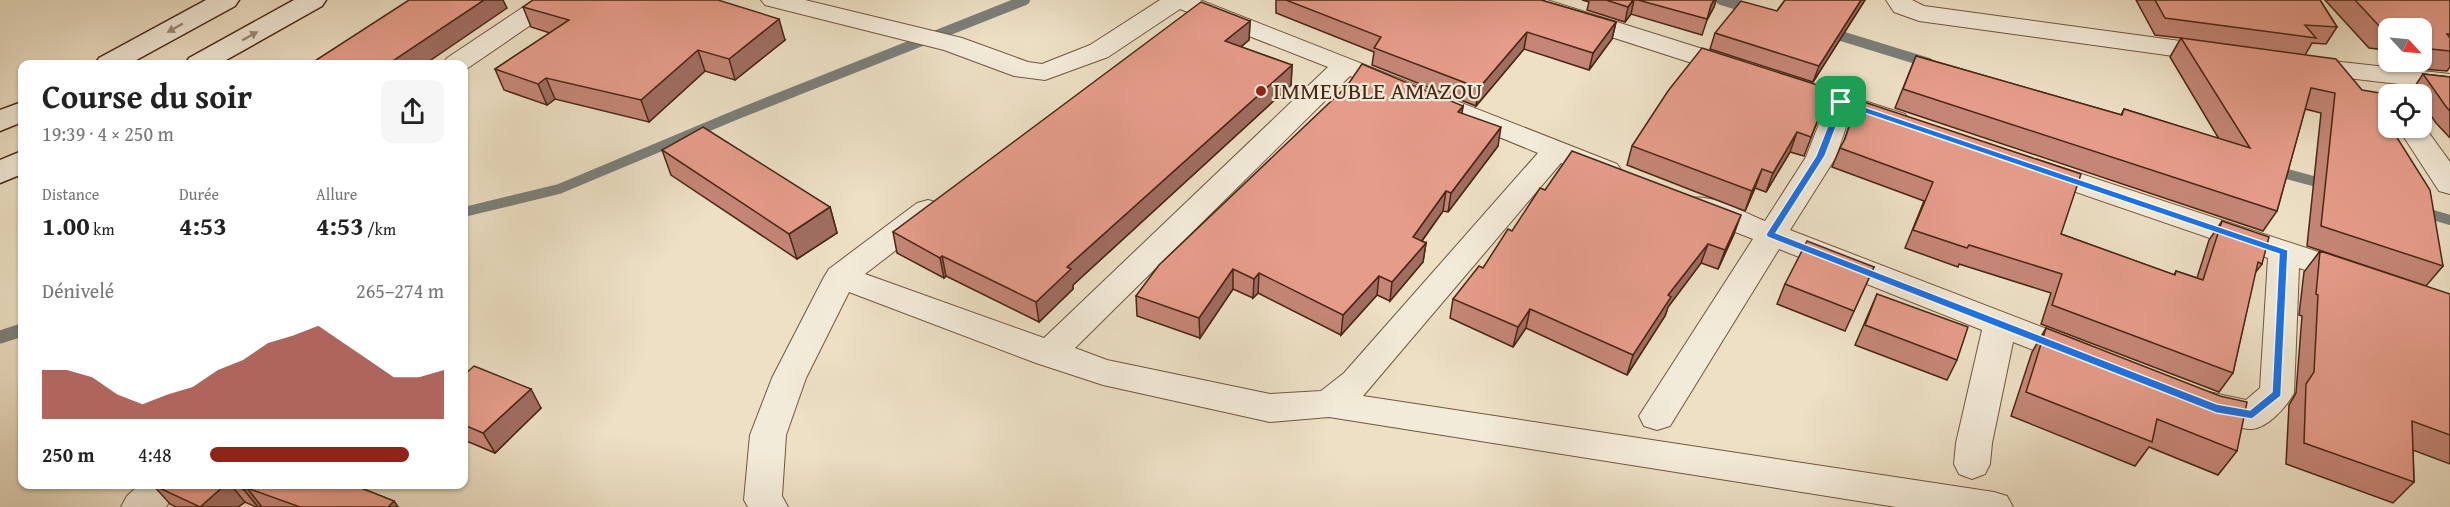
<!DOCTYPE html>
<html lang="fr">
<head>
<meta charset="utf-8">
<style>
	:root { --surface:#fff; --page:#f6f6f6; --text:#222; --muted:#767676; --accent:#8f2418 }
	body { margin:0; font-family:"Gentium Book Plus",serif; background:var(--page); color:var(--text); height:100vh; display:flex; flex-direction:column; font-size:22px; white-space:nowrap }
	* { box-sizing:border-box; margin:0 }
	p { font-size:20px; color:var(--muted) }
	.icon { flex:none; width:33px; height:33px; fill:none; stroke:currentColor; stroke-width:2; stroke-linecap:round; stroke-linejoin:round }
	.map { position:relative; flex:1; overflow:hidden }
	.drawer { position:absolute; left:18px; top:60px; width:450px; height:429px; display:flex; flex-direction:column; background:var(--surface); border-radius:12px; box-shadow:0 2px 4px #0004 }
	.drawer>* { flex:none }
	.needle { width:39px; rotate:116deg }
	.controls { position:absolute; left:2378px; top:18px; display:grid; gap:12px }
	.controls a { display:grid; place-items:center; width:54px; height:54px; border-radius:12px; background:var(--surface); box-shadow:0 2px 4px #0004; font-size:30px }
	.pin { position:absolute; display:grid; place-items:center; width:51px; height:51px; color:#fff; margin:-26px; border-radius:12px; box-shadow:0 3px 9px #0006 }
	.round { display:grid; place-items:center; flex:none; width:63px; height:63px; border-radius:12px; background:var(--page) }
	.summary { display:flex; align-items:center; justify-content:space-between; height:102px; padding:0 24px }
	h1 { font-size:33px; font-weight:800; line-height:45px }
	.stats { display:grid; grid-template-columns:repeat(3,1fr); gap:9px; height:102px; padding:6px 24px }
	.stats div { display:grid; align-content:center }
	.stats b { font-size:26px; font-weight:800 }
	.stats small { font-size:16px; font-weight:400 }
	.stats p { font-size:16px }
	.chart { height:168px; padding:12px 24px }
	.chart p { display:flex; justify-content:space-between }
	.chart svg { width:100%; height:108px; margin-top:6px; fill:var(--accent); opacity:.7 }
	ul { padding:0 24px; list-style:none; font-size:20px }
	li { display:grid; grid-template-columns:96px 72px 1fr; align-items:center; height:45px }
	li i { height:15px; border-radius:8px; background:var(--accent) }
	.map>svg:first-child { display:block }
</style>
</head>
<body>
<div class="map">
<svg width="2450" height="507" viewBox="0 0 2450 507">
	<rect width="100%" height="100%" fill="#ede0c5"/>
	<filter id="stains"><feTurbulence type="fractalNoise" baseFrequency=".00333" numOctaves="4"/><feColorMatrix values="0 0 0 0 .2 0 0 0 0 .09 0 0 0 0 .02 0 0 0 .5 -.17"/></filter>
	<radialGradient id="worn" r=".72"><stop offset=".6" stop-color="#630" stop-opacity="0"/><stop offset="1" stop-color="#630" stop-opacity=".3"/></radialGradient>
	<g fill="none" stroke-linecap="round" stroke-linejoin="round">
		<!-- stream-far1 -->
		<g stroke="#7b7f7a" stroke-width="10">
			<polyline points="1721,0 1751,9"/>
			<polyline points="1828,32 1929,63"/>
			<polyline points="2272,170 2328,185"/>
			<polyline points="2419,211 2450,220"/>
			<polyline points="464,212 559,189 738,114 1025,0"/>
		</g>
		<!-- stream -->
		<polyline stroke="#7b7f7a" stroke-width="13" points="0,337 22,330"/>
		<!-- street casing -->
		<g stroke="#725540" stroke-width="2">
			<g id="street">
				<polygon points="534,0 564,0 560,5 465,70 464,70 464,64 443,64 447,58"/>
				<path d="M 761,0 L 805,0 L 962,38 L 1028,62 L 1042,64 L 1090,45 L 1160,0 L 1200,0 L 1617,164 L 1622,171 L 1617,178 L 1607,180 L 1561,163 L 1363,396 L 1994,492 L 2007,496 L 2013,507 L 1896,507 L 1329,417 L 1270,422 L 1103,385 L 1036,363 L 849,292 L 806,378 L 786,435 L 782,496 L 788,507 L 748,507 L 744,500 L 750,435 L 772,378 L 824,277 L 829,269 L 917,203 L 928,200 L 939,203 L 943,210 L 939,217 L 865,274 L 1044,338 L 1328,67 L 1180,9 L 1108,57 L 1045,80 L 1014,76 L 944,50 L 765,5 ZM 1350,76 L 1538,153 L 1344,373 L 1321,391 L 1270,394 L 1107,360 L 1075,348 Z"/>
				<polygon points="1508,0 1547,0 1744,62 1748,68 1744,74 1735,76 1726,74 1512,5"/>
				<polygon points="1886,0 1912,0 1924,6 2217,46 2226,48 2230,54 2226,60 2217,62 1919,21 1894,12"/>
				<polygon points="2305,58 2450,74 2450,90 2296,72 2292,66 2296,60"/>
				<path d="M 1786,76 L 1905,114 L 1909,120 L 1905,126 L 1895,129 L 1850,115 L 1836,157 L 1790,230 L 2091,346 L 2096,355 L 2091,364 L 2079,368 L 2013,342 L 1992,443 L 1990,464 L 1985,474 L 1972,479 L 1959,474 L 1954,464 L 1956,443 L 1982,330 L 1779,249 L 1670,426 L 1657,430 L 1644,426 L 1639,416 L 1753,239 L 1687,213 L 1683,206 L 1687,199 C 1711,192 1742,212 1765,221 L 1806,157 L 1826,106 L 1776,90 L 1772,84 L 1776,78 Z"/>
				<polygon points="2421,122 2450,162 2450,194 2439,191 2398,128 2421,128"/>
				<path d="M 2036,159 L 2364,267 L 2369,275 L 2364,283 L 2353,286 L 2299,268 L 2294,393 C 2287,406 2268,428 2252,429 C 2235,429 2208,419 2192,414 L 2186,404 L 2192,394 L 2204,391 L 2246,400 L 2260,388 L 2268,258 L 2026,175 L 2021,168 L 2026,161 Z"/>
				<polygon points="140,484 170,484 175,493 166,507 121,507 127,496"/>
			</g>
		</g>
		<!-- secondary casing -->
		<g stroke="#492714" stroke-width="3">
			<g id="secondary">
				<polygon points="206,0 239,0 235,6 129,64 95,64 99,58"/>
				<polygon points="294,0 326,0 322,6 219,64 185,64 189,58"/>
				<polygon points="22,102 22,122 0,131 0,110"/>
				<polygon points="22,151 22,174 0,183 0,160"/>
			</g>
		</g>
		<!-- street -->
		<use href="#street" fill="#f3ebd9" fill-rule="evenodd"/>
		<!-- secondary -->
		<use href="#secondary" fill="#f3ebd9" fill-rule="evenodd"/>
	</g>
	<!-- wall -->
	<g fill="#c58677" stroke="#492714" stroke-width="1.5">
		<polygon points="1276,0 1541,0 1616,22 1612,39 1589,70 1524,49 1476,106 1372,65 1374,52 1276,13"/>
		<polygon points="1582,0 1716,0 1714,7 1707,20 1702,35 1631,14 1625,22 1587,10 1589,2"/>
		<polygon points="1785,0 1865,0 1813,82 1710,49 1715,33 1777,11"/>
		<polygon points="2136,0 2320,0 2337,27 2326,44 2312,43 2305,55 2388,128 2401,128 2396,135 2443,266 2426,286 2307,246 2321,113 2305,109 2277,211 2263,231 1895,108 1916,56 2121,115 2124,109 2219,139 2170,57 2181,38 2155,35"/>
		<polygon points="2325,0 2450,0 2450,67 2447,71 2398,67 2394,62 2421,62 2421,28 2388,28 2388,52 2386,50 2369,48"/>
		<polygon points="523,7 785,40 735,80 705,71 649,122 555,99 547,105 504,90 495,69 550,33 531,27"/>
		<polygon points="1250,21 1249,40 1241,47 1292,65 1291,85 1073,285 1073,289 1039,322 946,276 944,278 897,253 893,232"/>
		<polygon points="2423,74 2450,77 2450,138 2436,123 2421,101 2421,94 2417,94 2413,89"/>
		<polygon points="1830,89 1804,156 1790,152 1766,192 1755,188 1745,211 1627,165 1632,146"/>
		<polygon points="1858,100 2061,234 2174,275 2176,271 2197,278 2209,240 2222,221 2262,264 2255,273 2233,373 2219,392 2041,324 2051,293 1959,264 1958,267 1905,248 1924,201 1832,167 1840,148 1843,144"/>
		<polygon points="1463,106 1462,113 1498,146 1448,212 1443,211 1422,241 1426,243 1423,262 1390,301 1377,295 1341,335 1258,293 1253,298 1233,289 1200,338 1137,316 1136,296"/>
		<polygon points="662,150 830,207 837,233 797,259 671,175"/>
		<polygon points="1545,190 1734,234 1718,269 1701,263 1668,307 1665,316 1627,375 1526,328 1513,347 1450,318 1453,299 1483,268"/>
		<polygon points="2320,251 2450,297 2450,464 2413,450 2414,482 2393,503 2286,464 2289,405 2296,393 2302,316 2299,315 2304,272"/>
		<polygon points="1874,267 1845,331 1777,304 1785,284"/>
		<polygon points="1877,294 1957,360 1947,380 1855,345"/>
		<polygon points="2046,328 2237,451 2218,475 2149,447 2135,466 2011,416 2032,352"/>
		<polygon points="464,375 541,408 495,453 464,440"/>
		<polygon points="154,484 351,484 394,501 398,507 256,507 245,502 238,507 176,507 170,504 153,485"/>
	</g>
	<!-- shaded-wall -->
	<g fill="#a06d61" stroke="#492714" stroke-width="1.5">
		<polygon points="484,0 503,0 507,8 425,64 388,64"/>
		<polygon points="1634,0 1631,14 1625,22 1628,7"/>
		<polygon points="1714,0 1716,0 1714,7 1707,20 1711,5"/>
		<polygon points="1861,0 1865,0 1813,82 1819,66"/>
		<polygon points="779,19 785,40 735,80 729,59"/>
		<polygon points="1250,21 1249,40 1225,60 1225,41"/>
		<polygon points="1616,22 1612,39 1589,70 1593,53"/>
		<polygon points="1527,32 1524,49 1476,106 1479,88"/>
		<polygon points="698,50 705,71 649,122 641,100"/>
		<polygon points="1292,65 1291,85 1073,285 1073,289 1039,322 1036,302 1067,267"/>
		<polygon points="546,78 555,99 547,105 538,84"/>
		<polygon points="1463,106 1460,124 1458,112"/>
		<polygon points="1501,127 1498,146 1448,212 1451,193"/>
		<polygon points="1797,132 1790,152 1766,192 1773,173"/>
		<polygon points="1762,169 1755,188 1745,211 1752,191"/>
		<polygon points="1446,191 1443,211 1411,256 1413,237"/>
		<polygon points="830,207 837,233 797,259 789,234"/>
		<polygon points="1741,215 1734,234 1718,269 1725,250"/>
		<polygon points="1426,243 1423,262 1390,301 1392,282"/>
		<polygon points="1708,244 1701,263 1668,307 1665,316 1627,375 1633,355 1668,295"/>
		<polygon points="942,256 946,276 944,278 940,258"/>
		<polygon points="1233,269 1233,289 1200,338 1199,318"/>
		<polygon points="1259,273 1258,293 1253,298 1254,279"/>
		<polygon points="1379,276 1377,295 1341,335 1343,315"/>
		<polygon points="1530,309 1526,328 1513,347 1518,327"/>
		<polygon points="531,389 541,408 495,453 483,433"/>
		<polygon points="226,484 230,484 245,502 238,507 200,507"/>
		<polygon points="247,488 262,507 258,507 244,490"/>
		<polygon points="394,501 398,507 388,507"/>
	</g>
	<!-- building -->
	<g fill="#e59c8a" stroke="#492714" stroke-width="1.5">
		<polygon points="409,0 484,0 388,64 310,64"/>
		<polygon points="533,0 718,0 779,19 729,59 698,50 641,100 546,78 538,84 495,69 569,20 523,7"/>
		<polygon points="1286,0 1541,0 1616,22 1593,53 1527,32 1479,88 1374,48 1381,37"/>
		<polygon points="1606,0 1633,0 1628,7"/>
		<polygon points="1638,0 1714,0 1711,5 1707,19"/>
		<polygon points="1785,0 1861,0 1819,66 1715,33 1741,1 1777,11"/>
		<polygon points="2155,0 2320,0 2337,27 2305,25 2316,38 2165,18"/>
		<polygon points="2355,0 2450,0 2450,34 2447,34 2450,38 2450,51 2421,48 2421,28 2382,29"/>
		<polygon points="1201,2 1250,21 1225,41 1292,65 1067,267 1071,269 1036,302 942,256 940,258 893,232"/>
		<polygon points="2181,38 2336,59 2362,90 2380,93 2388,105 2388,128 2391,128 2430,190 2443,266 2321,226 2335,93 2311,88 2277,211 1903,89 1916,56 2122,115 2124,109 2250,148"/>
		<polygon points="1702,48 1830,89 1811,137 1797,132 1773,173 1762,169 1752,191 1632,146 1668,91"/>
		<polygon points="1362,64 1463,106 1458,112 1501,127 1451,193 1446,191 1413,237 1426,243 1392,282 1379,276 1343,315 1259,273 1254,279 1233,269 1199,318 1136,296 1159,265 1347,86"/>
		<polygon points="2423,74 2450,77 2450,111 2447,108"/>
		<polygon points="1858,100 2081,174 2061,234 2175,275 2176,271 2203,280 2222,221 2269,237 2262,264 2258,262 2233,373 2052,305 2062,274 1969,245 1967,248 1913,230 1933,182 1840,148 1845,139"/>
		<polygon points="703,127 830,207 789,234 662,150"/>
		<polygon points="1572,151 1741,215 1725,250 1708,244 1668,295 1671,297 1633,355 1530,309 1518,327 1453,299 1479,266 1483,268 1508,229 1512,231 1540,188 1545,190"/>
		<polygon points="1807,241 1874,267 1854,311 1785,284"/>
		<polygon points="2320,251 2450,294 2450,435 2412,421 2414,482 2304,443 2306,384 2314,372 2318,295 2316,294"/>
		<polygon points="1877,294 1968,327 1957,360 1865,325"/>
		<polygon points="2046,328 2220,396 2247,402 2237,451 2157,419 2152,442 2026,392"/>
		<polygon points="474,366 531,389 483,433 464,425 464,375"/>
		<polygon points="154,484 226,484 200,507 153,485"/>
		<polygon points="233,484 351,484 394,501 388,507 300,507 247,488 244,490"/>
	</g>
	<!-- one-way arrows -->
	<defs><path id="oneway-solid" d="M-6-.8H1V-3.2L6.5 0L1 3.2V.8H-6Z" transform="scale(1.5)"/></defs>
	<g fill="#9e8976">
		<use href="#oneway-solid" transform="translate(175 28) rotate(151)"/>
		<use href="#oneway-solid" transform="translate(250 36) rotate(-29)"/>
	</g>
	<!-- route -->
	<path fill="#1a73e8" stroke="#fff" stroke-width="1.5" fill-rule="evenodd" d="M 1838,100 L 1844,100 L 2288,250 L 2281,396 L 2252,419 L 2216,413 L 1767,237 L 1766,234 L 1816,156 ZM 1844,106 L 2279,254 L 2272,392 L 2250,410 L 2217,404 L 1776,233 L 1825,156 Z"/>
	<!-- markers -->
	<circle fill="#8f2418" stroke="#f3ebd9" stroke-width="2" cx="1261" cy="91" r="6"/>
	<g text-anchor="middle" stroke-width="4.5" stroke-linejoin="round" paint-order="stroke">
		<!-- poi labels -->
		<g font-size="24" fill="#492714" stroke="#f3ebd9" text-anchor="start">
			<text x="1273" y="99">IMMEUBLE AMAZOU</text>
		</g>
	</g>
	<rect width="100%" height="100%" filter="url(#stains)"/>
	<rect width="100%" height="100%" fill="url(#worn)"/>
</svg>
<div class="controls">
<a><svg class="needle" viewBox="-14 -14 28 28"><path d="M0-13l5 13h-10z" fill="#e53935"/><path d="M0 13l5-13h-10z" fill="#767676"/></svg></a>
<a><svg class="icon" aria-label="locate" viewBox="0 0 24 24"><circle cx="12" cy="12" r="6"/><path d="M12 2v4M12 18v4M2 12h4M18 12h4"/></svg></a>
</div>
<div class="pin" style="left:1841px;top:102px;background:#1e9e55"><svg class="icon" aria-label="arrive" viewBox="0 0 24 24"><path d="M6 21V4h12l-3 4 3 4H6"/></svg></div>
<section class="drawer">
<div class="summary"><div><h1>Course du soir</h1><p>19:39 · 4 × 250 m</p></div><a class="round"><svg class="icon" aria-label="share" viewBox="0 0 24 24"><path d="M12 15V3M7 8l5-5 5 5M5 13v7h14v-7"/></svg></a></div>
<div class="stats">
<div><p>Distance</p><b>1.00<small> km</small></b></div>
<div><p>Durée</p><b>4:53</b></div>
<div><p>Allure</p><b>4:53<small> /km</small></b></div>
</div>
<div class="chart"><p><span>Dénivelé</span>265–274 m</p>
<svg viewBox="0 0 160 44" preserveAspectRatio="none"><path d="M0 44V24L10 24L20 27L30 34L40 38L50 34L60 31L70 24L80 20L90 13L100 10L110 6L120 13L130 20L140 27L150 27L160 24V44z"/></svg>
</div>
<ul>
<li><b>250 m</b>4:48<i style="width:85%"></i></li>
</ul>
</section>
</div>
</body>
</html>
